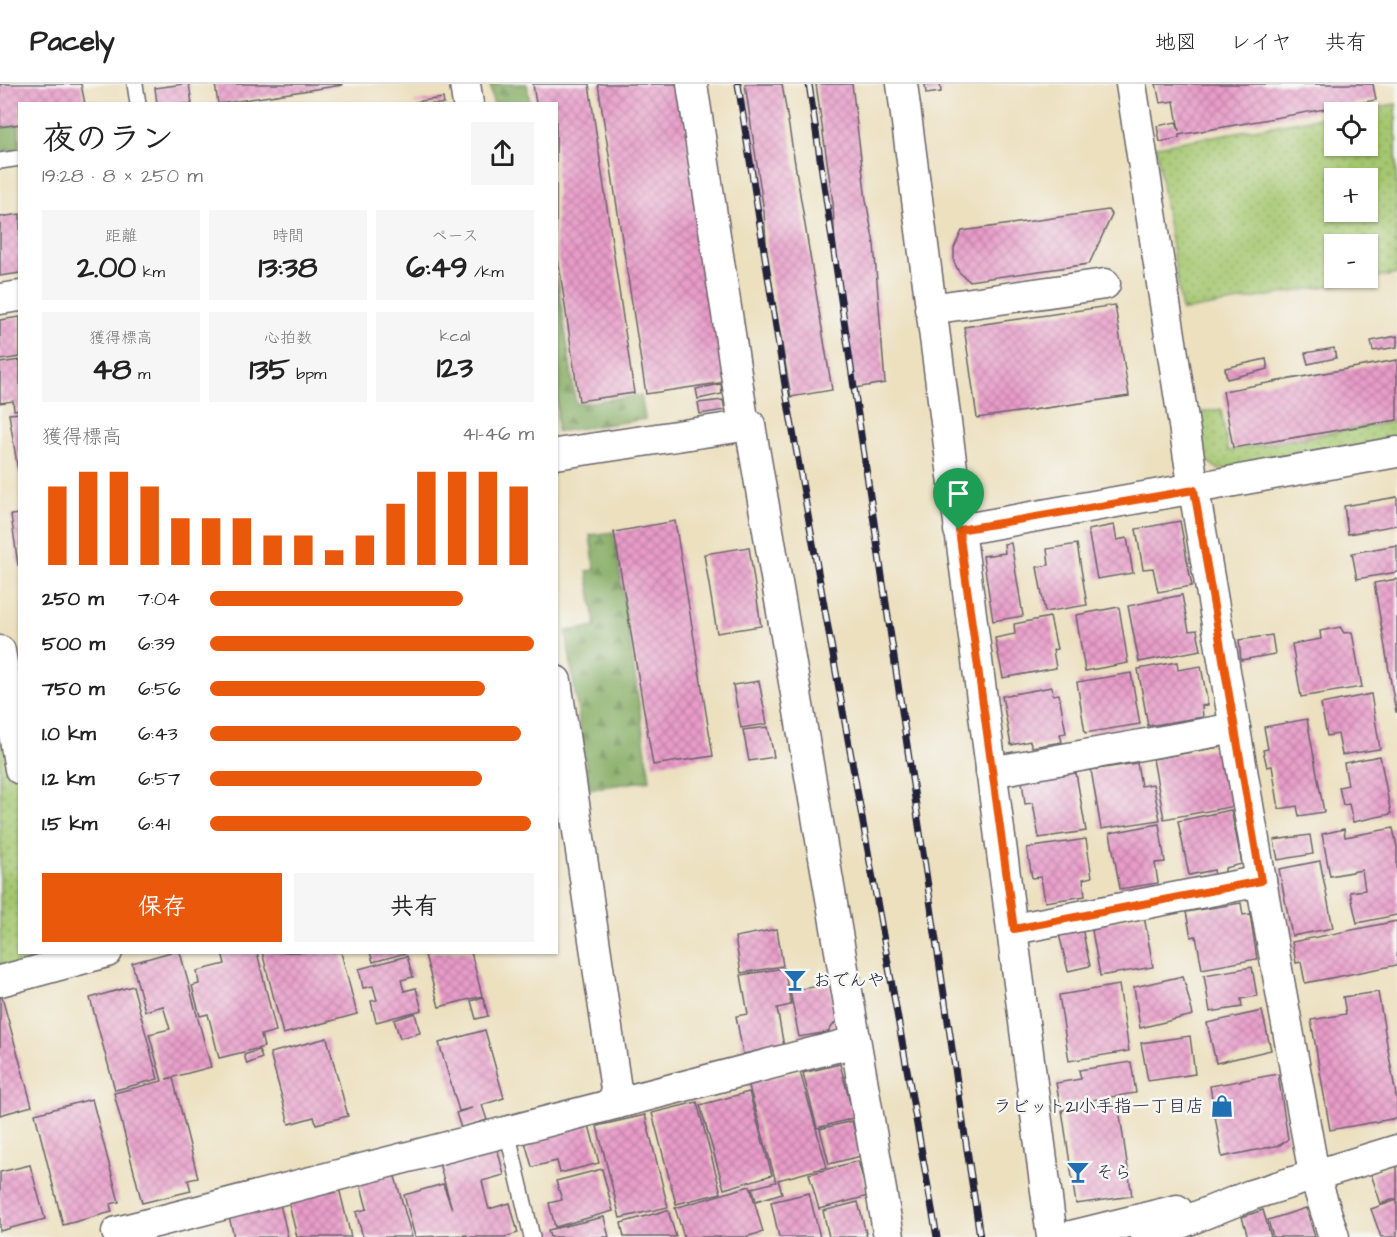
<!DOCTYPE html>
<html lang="ja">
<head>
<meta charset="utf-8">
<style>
	:root { --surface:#fff; --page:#f6f6f6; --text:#222; --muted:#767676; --line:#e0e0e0; --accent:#ea580c }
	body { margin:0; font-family:"Architects Daughter","Klee One",sans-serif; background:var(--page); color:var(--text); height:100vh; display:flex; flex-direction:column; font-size:22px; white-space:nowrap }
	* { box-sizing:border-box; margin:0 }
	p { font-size:20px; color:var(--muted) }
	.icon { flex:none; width:33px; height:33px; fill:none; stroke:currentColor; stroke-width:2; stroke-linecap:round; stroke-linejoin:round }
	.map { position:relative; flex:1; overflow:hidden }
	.drawer { position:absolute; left:18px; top:18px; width:540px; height:852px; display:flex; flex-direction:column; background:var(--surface); border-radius:0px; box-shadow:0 2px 4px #0004 }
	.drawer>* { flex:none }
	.fabs { position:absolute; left:1324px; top:18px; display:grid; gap:12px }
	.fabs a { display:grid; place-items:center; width:54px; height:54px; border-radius:0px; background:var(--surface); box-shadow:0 2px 4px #0004; font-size:30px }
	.pin { position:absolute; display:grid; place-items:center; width:51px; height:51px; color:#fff; margin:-62px -26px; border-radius:50% 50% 50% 0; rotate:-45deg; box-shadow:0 0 6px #0007 }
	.pin .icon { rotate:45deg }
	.round { display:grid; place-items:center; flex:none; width:63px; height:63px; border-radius:0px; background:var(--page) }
	.headline { display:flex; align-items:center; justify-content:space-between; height:102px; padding:0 24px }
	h1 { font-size:33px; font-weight:700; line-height:45px }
	.stats { display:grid; grid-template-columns:repeat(3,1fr); gap:9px; height:102px; padding:6px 24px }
	.stats div { display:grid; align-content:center; border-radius:0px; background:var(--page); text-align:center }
	.stats b { font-size:30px; font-weight:700 }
	.stats small { font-size:16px; font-weight:400 }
	.stats p { font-size:16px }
	.chart { height:168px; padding:12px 24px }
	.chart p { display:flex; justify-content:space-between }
	.chart svg { width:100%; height:108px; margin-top:6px; stroke:var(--accent); stroke-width:6 }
	.action { display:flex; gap:12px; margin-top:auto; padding:12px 24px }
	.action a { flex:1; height:69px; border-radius:0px; background:var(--accent); color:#fff; font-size:24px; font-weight:700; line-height:69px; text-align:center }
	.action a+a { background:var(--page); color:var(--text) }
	ul { padding:0 24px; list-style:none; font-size:20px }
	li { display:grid; grid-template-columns:96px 72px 1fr; align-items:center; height:45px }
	li i { height:15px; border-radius:8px; background:var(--accent) }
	header { display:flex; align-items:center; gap:36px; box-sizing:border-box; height:84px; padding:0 30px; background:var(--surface); border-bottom:2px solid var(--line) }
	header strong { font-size:28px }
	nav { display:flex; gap:33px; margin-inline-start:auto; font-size:21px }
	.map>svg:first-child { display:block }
</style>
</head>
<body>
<header>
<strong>Pacely</strong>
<nav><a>地図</a><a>レイヤ</a><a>共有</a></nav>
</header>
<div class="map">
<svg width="1397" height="1153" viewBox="0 0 1397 1153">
	<defs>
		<pattern id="forest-firs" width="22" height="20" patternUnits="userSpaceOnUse" patternTransform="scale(1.5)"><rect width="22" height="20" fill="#84ac62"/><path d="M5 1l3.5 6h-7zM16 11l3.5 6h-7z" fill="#6c8c52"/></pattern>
		<pattern id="park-dots" width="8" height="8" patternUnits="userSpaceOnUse" patternTransform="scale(1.5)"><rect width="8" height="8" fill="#a5c770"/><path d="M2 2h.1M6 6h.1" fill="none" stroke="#86a15d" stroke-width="1.8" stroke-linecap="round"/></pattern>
		<pattern id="building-cross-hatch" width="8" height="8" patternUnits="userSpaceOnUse" patternTransform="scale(1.5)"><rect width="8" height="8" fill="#e99cc9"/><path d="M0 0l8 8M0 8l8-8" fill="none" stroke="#bc7fa4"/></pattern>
	</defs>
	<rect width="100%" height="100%" fill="#f6f6f2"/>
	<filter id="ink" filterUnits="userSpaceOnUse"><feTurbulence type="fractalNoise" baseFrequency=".0167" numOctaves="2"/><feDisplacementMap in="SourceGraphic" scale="12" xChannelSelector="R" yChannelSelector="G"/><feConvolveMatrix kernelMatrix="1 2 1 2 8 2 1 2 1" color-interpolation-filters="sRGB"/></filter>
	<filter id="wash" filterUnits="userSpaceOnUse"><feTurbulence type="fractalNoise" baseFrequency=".008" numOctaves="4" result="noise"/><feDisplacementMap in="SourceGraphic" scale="24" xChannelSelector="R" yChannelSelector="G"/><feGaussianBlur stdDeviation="1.35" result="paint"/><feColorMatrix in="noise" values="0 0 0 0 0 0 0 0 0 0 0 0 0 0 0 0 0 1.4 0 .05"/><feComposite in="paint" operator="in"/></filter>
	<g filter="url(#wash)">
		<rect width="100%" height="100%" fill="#ece0bf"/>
		<!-- forest -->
		<g fill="url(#forest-firs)" stroke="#53674e" stroke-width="1.5">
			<polygon points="490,0 527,0 530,19 493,19"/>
			<polygon points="19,40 19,65 0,68 0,43"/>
			<polygon points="557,191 576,320 641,311 645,335 557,348"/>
			<polygon points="614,448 650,696 589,705 566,547 596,543 587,487 595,486 590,451"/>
		</g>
		<!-- park -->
		<g fill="url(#park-dots)" stroke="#647456" stroke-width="1.5" fill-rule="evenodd">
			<path d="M 1396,20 L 1397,190 L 1182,227 L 1156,62 L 1335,31 L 1335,62 L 1368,62 L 1368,28 L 1349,28 ZM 1368,94 L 1368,128 L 1335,128 L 1335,94 ZM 1335,160 L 1368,160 L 1368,194 L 1335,194 Z"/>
			<polygon points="1221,325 1228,367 1397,337 1397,355 1219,386 1206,376 1197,329"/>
			<polygon points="0,583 19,696 20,868 49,869 0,892"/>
		</g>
		<g id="blocks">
			<!-- building -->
			<g fill="url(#building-cross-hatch)">
				<polygon points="0,0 81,0 85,20 20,20 20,40 0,43"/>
				<polygon points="184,0 189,0 192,20 157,20 155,4"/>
				<polygon points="215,0 342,0 342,1 218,20"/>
				<polygon points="533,0 589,0 634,309 579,317 556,160 556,20 536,20"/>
				<polygon points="598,0 679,0 726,298 646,310"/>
				<polygon points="745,0 782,0 832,306 791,313 767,172 764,128"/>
				<polygon points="816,0 852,0 866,116 874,160 885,299 855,304 835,164 833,119"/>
				<polygon points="925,0 940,0 941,8 926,10"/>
				<polygon points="1156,0 1373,0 1376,16 1179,51 1179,54 1160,58 1157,42 1176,38 1179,47 1174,17 1160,19"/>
				<polygon points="443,14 444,20 415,20 415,18"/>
				<polygon points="1108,126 1112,131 1089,180 969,197 959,188 954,178 954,164 962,147"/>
				<polygon points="20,130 20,189 0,192 0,133"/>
				<polygon points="1115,221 1129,312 977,334 964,243"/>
				<polygon points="20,233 20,273 0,276 0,236"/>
				<polygon points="1397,252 1397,263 1373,267 1371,257"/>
				<polygon points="1334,264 1336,274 1308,280 1305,269"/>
				<polygon points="1266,275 1268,285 1227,295 1225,284"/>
				<polygon points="20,276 20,325 14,326 13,317 0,319 0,279"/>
				<polygon points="1397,276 1397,336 1233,364 1223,307"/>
				<polygon points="721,300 722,310 698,315 696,305"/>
				<polygon points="723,316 725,326 700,330 698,319"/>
				<polygon points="20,329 20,387 18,387 9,330"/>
				<polygon points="1397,413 1397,441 1348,450 1344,422"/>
				<polygon points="20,430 20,480 18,481 11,431"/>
				<polygon points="675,437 713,672 653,681 614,448"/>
				<polygon points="1180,437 1192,502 1158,508 1153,484 1143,485 1136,445"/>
				<polygon points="1114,441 1117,456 1127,454 1133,489 1097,495 1088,446"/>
				<polygon points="1011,459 1023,532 993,537 983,472 1005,469 1004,460"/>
				<polygon points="1077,460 1087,521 1045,528 1037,483 1049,481 1047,465"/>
				<polygon points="1397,461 1397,488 1357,495 1352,469"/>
				<polygon points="749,463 761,542 717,549 704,470"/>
				<polygon points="1397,495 1397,628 1396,628 1374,499"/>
				<polygon points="1182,511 1189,547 1197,546 1201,566 1139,578 1128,522"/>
				<polygon points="1119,523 1128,579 1085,587 1076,531"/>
				<polygon points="1050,533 1057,565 1053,566 1056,584 1003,594 995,554 1015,550 1014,540"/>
				<polygon points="1340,543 1344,549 1352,548 1362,603 1301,613 1292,560 1321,555 1320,547"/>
				<polygon points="1272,551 1275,570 1241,576 1239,556"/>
				<polygon points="1177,578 1178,586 1201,582 1208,621 1202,622 1203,633 1148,642 1138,585"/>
				<polygon points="1131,589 1140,640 1085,649 1077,598"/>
				<polygon points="759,597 767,640 741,644 733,601"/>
				<polygon points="1052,603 1053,611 1059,610 1066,649 1060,650 1062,658 1032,663 1030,657 1011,661 1002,612"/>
				<polygon points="1371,610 1380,665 1342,671 1338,650 1327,652 1321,620"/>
				<polygon points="1307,635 1324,728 1299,732 1297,722 1279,725 1272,682 1267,683 1263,666 1268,665 1264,643"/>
				<polygon points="768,643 774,673 749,677 743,646"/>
				<polygon points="1225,662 1236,722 1164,735 1153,675"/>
				<polygon points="1380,672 1391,730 1353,738 1349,720 1343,721 1339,703 1348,701 1344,679"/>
				<polygon points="1137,679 1141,702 1153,700 1160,736 1101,745 1091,686"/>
				<polygon points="1076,689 1086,747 1039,754 1033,719 1025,720 1022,697"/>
				<polygon points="1231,726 1242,780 1225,784 1225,790 1215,792 1214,786 1189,791 1178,737"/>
				<polygon points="1159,740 1165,778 1155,779 1158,799 1120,805 1110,749"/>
				<polygon points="1393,744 1397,763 1397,831 1357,839 1350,808 1365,806 1362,786 1330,792 1322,750 1344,745 1345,753"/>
				<polygon points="1310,751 1313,770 1278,776 1274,756"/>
				<polygon points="1086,755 1092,793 1083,795 1085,812 1045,818 1041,793 1032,794 1027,764"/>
				<polygon points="1320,777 1333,844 1292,852 1279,785"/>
				<polygon points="1241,819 1243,831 1250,830 1257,875 1202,885 1196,852 1191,853 1186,828"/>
				<polygon points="1144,832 1153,883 1100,892 1091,841"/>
				<polygon points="1397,837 1397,881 1305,899 1301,878 1296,879 1292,858"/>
				<polygon points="1082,844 1090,882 1068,887 1059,850"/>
				<polygon points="777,845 783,882 741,889 735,853"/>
				<polygon points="171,868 180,868 211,983 166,995 173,994 198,1094 188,1096 191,1107 142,1119 114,1009 162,997 149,950 170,945 163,922 145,927 132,879"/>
				<polygon points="222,868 257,868 276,947 261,951 264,963 219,974 208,930 200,932 192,902 199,900 197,887 225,880"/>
				<polygon points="262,868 341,868 357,930 283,950"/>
				<polygon points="370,868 406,868 406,869 373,878"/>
				<polygon points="435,868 471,868 482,912 439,923 425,871"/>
				<polygon points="407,872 413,893 401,896 404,907 416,904 422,926 376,938 371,917 377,916 373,902 363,904 359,885"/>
				<polygon points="1252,883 1257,912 1241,915 1242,923 1210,928 1204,891"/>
				<polygon points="784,884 791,921 777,924 784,963 743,970 736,932 748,930 741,891"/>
				<polygon points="1183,892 1193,931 1140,944 1134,903"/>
				<polygon points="830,900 837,936 828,948 799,953 790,907"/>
				<polygon points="1119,901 1129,967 1069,977 1059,911"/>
				<polygon points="133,902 158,995 115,1006 90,914"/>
				<polygon points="0,906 32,1022 0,1031"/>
				<polygon points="1378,908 1397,1017 1397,1034 1330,1046 1311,936 1346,930 1343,913"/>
				<polygon points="483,913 488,932 476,935 471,917"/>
				<polygon points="1262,927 1271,966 1216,979 1207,939"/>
				<polygon points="415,929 420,949 400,954 394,936"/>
				<polygon points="485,946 504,1014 482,1021 487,1036 461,1044 456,1029 472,1024 459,1027 439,959"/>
				<polygon points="1190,952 1195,990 1148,997 1141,959"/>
				<polygon points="327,954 348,1032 316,1040 314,1033 289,1040 270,969"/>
				<polygon points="259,966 262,974 247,980 244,971"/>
				<polygon points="1131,978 1136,1009 1060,1021 1056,999 1081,995 1079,986"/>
				<polygon points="840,980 854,1034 817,1044 803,989"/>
				<polygon points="800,988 827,1083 778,1096 782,1109 756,1117 752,1104 776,1098 748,999"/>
				<polygon points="1278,990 1288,1055 1280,1061 1222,1073 1210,1002"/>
				<polygon points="749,1008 772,1091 724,1105 700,1021"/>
				<polygon points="92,1015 119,1118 110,1120 112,1128 63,1141 35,1030"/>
				<polygon points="697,1018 721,1109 676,1120 652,1029"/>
				<polygon points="1118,1018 1132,1112 1076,1120 1062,1026"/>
				<polygon points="645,1031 668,1123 620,1134 597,1042"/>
				<polygon points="588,1037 599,1079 560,1089 557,1077 532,1083 524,1054"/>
				<polygon points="852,1037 861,1072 829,1080 820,1045"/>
				<polygon points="497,1063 504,1091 482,1097 486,1114 489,1125 510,1119 518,1149 505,1153 467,1153 467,1151 415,1153 404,1111 443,1100 452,1125 439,1079"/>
				<polygon points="858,1077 868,1112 819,1125 809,1090"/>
				<polygon points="30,1081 45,1135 0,1147 0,1088"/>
				<polygon points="1397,1081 1397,1114 1381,1120 1371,1090"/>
				<polygon points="602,1085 613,1127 555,1143 549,1119 562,1116 556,1097"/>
				<polygon points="394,1089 412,1153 363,1153 356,1128 367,1125 360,1098"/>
				<polygon points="338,1100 351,1153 297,1153 287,1112"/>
				<polygon points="750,1102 763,1148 745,1153 684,1153 675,1124"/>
				<polygon points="809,1109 820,1153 779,1153 771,1118"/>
				<polygon points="1397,1116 1397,1153 1381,1153 1371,1125"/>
				<polygon points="858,1118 867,1153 829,1153 823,1127"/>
				<polygon points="280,1120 288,1153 234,1153 229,1133"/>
				<polygon points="1306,1124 1315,1153 1273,1153 1268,1136"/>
				<polygon points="668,1126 676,1153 624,1153 621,1139"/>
				<polygon points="1263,1126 1271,1153 1248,1153 1242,1133"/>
				<polygon points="604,1133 609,1153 550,1153 548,1146"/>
			</g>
		</g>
	</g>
	<g filter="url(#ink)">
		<use href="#blocks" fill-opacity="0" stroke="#696469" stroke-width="1.5"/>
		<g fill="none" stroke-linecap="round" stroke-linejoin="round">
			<!-- service casing -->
			<g stroke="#696469" stroke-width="18">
				<g id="service">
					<polyline points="135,0 138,20"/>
					<polyline points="0,77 20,74"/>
					<polyline points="507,1047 532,1153"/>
				</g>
			</g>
			<!-- minor casing -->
			<g stroke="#696469" stroke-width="33">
				<g id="minor">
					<polyline points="465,0 468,20"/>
					<polyline points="692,0 744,342"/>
					<polyline points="902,0 1052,1153"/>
					<polyline points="1131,0 1194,406 1261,797 1314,1090 1334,1153"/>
					<polyline points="0,215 20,212"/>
					<polyline points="930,225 1105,200"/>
					<polyline points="556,370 750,341 889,1153"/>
					<polyline points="959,446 1397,368"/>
					<polyline points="0,567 20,685"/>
					<polyline points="556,597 618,1019"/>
					<polyline points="991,688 1235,644"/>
					<polyline points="1014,845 1261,797"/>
					<polyline points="0,897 107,868"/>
					<polyline points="117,1148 855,958"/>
					<polyline points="1067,1153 1177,1126"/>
					<polyline points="1146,1153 1251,1111 1397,1066"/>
				</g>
			</g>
			<!-- service -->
			<use href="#service" stroke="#fff" stroke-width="15"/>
			<!-- minor -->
			<use href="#minor" stroke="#fff" stroke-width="30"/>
			<!-- rail casing -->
			<g stroke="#22223b" stroke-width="7">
				<g id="rail">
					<polyline points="738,0 787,314 937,1153"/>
					<polyline points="809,0 980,1153"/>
				</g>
			</g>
			<!-- rail -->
			<use href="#rail" stroke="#f6f6f2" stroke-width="4.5" stroke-dasharray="14" stroke-linecap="butt"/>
		</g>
	</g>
	<g fill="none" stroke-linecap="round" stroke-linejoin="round" filter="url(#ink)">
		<!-- route casing -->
		<g stroke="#fff" stroke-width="12">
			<polygon id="route" points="1194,406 1261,797 1014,845 959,446"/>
		</g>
		<!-- route -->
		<use href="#route" stroke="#ea580c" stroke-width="8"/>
	</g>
	<!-- icons -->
	<defs>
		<g id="bar-bare" transform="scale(1.8)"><path d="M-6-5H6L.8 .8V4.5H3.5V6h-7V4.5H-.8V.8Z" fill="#1f6fb2" stroke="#f6f6f2" stroke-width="2.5" paint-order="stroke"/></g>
		<g id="shop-bare" transform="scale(1.8)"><path d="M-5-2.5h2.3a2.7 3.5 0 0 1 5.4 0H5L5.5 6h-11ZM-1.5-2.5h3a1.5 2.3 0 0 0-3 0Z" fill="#1f6fb2" stroke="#f6f6f2" stroke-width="2.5" paint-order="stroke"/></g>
	</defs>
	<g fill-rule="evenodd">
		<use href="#bar-bare" x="795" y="896"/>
		<use href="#shop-bare" x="1222" y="1022"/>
		<use href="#bar-bare" x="1078" y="1088"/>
	</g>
	<g text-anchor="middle" stroke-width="5" stroke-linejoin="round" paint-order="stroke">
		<!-- poi labels -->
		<g font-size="18" fill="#22223b" stroke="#f6f6f2" text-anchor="start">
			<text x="813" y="902">おでんや</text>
			<text x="1204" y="1028" text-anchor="end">ラビット21小手指一丁目店</text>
			<text x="1096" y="1094">そら</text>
		</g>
	</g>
</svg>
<div class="fabs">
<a><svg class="icon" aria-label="locate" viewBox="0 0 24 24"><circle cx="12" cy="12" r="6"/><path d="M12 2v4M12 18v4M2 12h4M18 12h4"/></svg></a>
<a>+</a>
<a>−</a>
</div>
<div class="pin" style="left:959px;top:446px;background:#1e9e55"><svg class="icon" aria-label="arrive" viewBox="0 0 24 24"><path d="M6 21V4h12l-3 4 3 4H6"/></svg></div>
<section class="drawer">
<div class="headline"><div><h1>夜のラン</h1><p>19:28 · 8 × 250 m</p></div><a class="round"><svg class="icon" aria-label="share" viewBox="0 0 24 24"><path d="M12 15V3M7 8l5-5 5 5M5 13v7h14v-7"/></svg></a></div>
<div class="stats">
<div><p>距離</p><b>2.00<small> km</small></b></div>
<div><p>時間</p><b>13:38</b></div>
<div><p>ペース</p><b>6:49<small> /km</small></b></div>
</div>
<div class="stats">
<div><p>獲得標高</p><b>48<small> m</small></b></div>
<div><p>心拍数</p><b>135<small> bpm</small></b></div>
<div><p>kcal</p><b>123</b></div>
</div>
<div class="chart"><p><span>獲得標高</span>41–46 m</p>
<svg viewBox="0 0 160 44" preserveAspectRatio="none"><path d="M5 44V12M15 44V6M25 44V6M35 44V12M45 44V25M55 44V25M65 44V25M75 44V32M85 44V32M95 44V38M105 44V32M115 44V19M125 44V6M135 44V6M145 44V6M155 44V12"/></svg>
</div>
<ul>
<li><b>250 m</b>7:04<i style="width:78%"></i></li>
<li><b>500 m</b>6:39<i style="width:100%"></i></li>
<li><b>750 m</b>6:56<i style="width:85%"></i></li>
<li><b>1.0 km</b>6:43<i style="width:96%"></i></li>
<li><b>1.2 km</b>6:57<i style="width:84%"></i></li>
<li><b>1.5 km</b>6:41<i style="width:99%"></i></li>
</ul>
<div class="action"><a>保存</a><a>共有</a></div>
</section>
</div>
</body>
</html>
